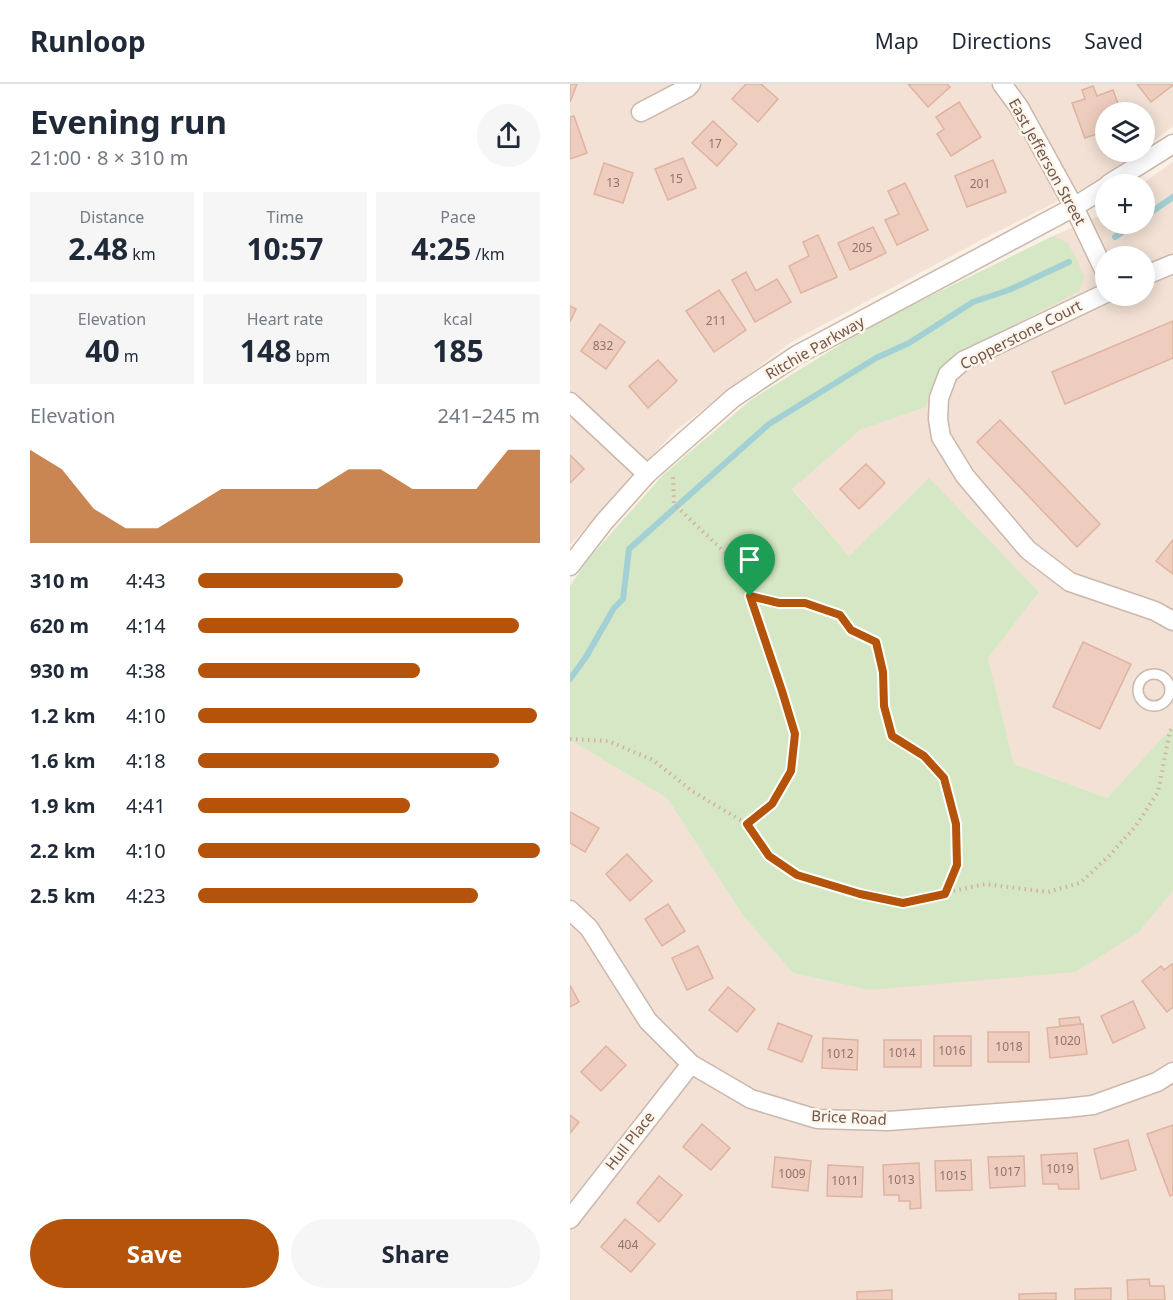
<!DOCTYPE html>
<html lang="en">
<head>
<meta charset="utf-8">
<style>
	:root { --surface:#fff; --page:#f6f6f7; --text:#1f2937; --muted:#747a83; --line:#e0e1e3; --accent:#b45309 }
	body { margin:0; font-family:"Noto Sans",sans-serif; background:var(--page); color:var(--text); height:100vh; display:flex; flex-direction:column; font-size:22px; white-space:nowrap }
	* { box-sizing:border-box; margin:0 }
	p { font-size:20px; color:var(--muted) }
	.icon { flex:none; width:33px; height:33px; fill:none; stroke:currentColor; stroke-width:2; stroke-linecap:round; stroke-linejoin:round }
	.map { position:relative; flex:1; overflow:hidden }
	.drawer { display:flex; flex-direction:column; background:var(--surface); width:570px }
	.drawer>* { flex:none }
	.fabs { position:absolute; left:525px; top:18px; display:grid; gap:12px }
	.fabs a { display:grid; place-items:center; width:60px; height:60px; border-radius:50%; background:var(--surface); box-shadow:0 3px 15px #0003; font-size:30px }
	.pin { position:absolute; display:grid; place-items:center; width:51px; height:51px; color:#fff; margin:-62px -26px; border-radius:50% 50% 50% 0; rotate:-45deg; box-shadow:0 0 6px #0007 }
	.pin .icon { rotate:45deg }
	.round { display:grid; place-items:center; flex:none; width:63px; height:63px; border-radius:32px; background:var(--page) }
	.summary { display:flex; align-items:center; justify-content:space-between; height:102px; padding:0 30px }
	h1 { font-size:33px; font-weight:700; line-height:45px }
	.stats { display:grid; grid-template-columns:repeat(3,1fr); gap:9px; height:102px; padding:6px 30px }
	.stats div { display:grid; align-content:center; border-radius:0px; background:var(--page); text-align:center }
	.stats b { font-size:30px; font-weight:700 }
	.stats small { font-size:16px; font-weight:400 }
	.stats p { font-size:16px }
	.chart { height:168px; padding:12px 30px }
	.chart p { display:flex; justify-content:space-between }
	.chart svg { width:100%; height:108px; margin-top:6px; fill:var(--accent); opacity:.7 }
	.cta { display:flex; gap:12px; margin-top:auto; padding:12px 30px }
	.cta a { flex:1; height:69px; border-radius:36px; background:var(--accent); color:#fff; font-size:24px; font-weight:700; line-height:69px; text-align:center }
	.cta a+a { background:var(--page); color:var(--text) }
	ul { padding:0 30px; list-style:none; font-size:20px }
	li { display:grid; grid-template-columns:96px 72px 1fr; align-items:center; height:45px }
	li i { height:15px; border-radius:8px; background:var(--accent) }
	header { display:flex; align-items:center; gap:36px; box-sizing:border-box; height:84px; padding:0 30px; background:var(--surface); border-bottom:2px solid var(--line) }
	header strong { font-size:28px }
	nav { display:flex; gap:33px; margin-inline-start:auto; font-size:21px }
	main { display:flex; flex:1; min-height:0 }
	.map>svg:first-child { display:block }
</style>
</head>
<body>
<header>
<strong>Runloop</strong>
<nav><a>Map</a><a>Directions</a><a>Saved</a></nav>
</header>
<main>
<section class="drawer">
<div class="summary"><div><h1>Evening run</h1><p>21:00 · 8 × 310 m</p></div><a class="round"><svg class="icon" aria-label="share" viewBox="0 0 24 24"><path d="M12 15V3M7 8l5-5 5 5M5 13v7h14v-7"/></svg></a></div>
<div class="stats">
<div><p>Distance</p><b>2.48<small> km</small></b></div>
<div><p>Time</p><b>10:57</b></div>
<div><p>Pace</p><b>4:25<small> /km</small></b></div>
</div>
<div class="stats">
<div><p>Elevation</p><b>40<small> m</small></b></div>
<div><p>Heart rate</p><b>148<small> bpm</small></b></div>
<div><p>kcal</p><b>185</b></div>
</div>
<div class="chart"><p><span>Elevation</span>241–245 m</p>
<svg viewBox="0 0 160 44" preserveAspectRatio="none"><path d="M0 44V6L10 14L20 30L30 38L40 38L50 30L60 22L70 22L80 22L90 22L100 14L110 14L120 22L130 22L140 22L150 6L160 6V44z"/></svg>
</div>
<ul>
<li><b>310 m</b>4:43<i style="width:60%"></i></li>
<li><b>620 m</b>4:14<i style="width:94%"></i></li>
<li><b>930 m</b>4:38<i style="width:65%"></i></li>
<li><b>1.2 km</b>4:10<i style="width:99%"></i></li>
<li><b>1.6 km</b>4:18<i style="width:88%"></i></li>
<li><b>1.9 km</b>4:41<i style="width:62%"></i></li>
<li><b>2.2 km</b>4:10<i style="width:100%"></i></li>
<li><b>2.5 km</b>4:23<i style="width:82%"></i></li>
</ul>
<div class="cta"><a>Save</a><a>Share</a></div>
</section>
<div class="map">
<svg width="603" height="1216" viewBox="0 0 603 1216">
	<rect width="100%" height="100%" fill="#fbf0e5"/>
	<!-- residential -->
	<g fill="#f2e1d4" fill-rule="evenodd">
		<polygon points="0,0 603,0 603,42 575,64 574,28 536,28 536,68 570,68 540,91 409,157 221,258 105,347 0,461"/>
		<path d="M 603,78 L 603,642 L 537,714 L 444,680 L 418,574 L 469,508 L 358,395 L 279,472 L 222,404 L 290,346 L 356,323 L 363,304 L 370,289 L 382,275 L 398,265 L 497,158 L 483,152 L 529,132 L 535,127 L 536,140 L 574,140 L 574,100 L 572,100 ZM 536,172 L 574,172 L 574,212 L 536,212 Z"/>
		<polygon points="0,656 97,714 174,833 223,889 299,906 569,848 603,807 603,1216 0,1216"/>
	</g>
	<!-- green -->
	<path fill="#d5e7c4" d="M 483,152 L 497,158 L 506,174 L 514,193 L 509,207 L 398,265 C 392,268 386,271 381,276 C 368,288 362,306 356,323 L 290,346 L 222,405 L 279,472 L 359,394 L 469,508 L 418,574 L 444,680 L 537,714 L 603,642 L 603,807 L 569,848 L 505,888 L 299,906 L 223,889 L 174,833 L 97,714 L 0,656 L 0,502 L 20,473 L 93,391 L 182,315 L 309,237 Z"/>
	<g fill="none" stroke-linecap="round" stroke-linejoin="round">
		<!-- stream -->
		<g stroke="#a2d0d4" stroke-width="6">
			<polyline points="574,133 603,113"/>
			<polyline points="545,153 564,140"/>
			<polyline points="0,595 16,573 44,524 53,515 59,465 199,340 306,274 339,259 403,218 439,206 499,178"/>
		</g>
	</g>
	<!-- building -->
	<g fill="#eecdbe" stroke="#dfb3a0" stroke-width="1.5">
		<polygon points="0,0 7,0 0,18"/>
		<polygon points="176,0 191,0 208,15 188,38 162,15"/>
		<polygon points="338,0 377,0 380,3 358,23"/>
		<polygon points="567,0 603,0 603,1 581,18"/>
		<polygon points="523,2 527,12 543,6 551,28 536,28 536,47 515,54 502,19 515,15 512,6"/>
		<polygon points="389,18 411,53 381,72 367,50 374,45 366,33"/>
		<polygon points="4,32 17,69 0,75 0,33"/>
		<polygon points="143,37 167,60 147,82 122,59"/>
		<polygon points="113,74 126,104 98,116 85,85"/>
		<polygon points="423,76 436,108 397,123 385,92"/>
		<polygon points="34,79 63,89 53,119 24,110"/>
		<polygon points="335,99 358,146 327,161 315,136 329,130 318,107"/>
		<polygon points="303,143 316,169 280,186 268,159"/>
		<polygon points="248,151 267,193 231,209 219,182 239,172 233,158"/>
		<polygon points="176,188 186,207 207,195 221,218 185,238 162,196"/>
		<polygon points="149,206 176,246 144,268 116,227"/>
		<polygon points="0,222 6,225 0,238"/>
		<polygon points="603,237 603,274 495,320 482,288"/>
		<polygon points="30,240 55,258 36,285 11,267"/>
		<polygon points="88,276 107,297 78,324 59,302"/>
		<polygon points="430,336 530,440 507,463 407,358"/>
		<polygon points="0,371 14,385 0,399"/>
		<polygon points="296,380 315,399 289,425 270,405"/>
		<polygon points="603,456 603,490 586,477"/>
		<polygon points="513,558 561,580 530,645 483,623"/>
		<polygon points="0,728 29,744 15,768 0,759"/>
		<polygon points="57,770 82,797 60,817 36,790"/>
		<polygon points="98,820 115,847 92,862 75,835"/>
		<polygon points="128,862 143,894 117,906 102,874"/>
		<polygon points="602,880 603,882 603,923 597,928 572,897 591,882 594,886"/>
		<polygon points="0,901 9,918 0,923"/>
		<polygon points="158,903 185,925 167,948 139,926"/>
		<polygon points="563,917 575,944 543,959 531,932"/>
		<polygon points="509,933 511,940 490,942 489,935"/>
		<polygon points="208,939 242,952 232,978 198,965"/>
		<polygon points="513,940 517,970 480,974 477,944"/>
		<rect x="418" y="948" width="41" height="30"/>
		<rect x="364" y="952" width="37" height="30"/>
		<polygon points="253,954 288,956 287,986 252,984"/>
		<rect x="314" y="956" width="37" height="27"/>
		<polygon points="36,962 56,981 31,1007 11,988"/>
		<polygon points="0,1031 9,1038 0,1049"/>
		<polygon points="132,1040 160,1064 141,1086 113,1063"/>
		<polygon points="603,1041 603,1111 600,1112 577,1050"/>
		<polygon points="558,1056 566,1086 531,1095 524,1065"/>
		<polygon points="507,1069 509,1105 489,1105 488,1100 473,1100 471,1071"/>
		<polygon points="454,1072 455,1102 420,1104 418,1073"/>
		<polygon points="205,1073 241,1077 238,1107 202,1103"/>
		<polygon points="401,1076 402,1106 366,1107 365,1077"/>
		<polygon points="349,1079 351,1124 340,1125 340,1117 329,1117 329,1111 314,1111 313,1081"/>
		<polygon points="258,1081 293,1083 292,1113 257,1112"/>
		<polygon points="89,1092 112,1111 89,1138 67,1119"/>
		<polygon points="55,1135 85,1160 61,1188 31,1163"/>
		<polygon points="579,1195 580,1202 594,1202 595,1216 558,1216 557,1196"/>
		<polygon points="541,1204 541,1216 505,1216 505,1205"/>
		<polygon points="322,1206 322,1216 287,1216 287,1208"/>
		<polygon points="486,1209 486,1216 449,1216 449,1210"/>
	</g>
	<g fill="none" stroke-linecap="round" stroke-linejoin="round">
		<!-- lane casing -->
		<g stroke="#cbb7ac" stroke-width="12">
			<circle id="lane" cx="584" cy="606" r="16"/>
		</g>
		<!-- street casing -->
		<g stroke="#cbb7ac" stroke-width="21">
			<g id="street">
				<polyline points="432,0 449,23 504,123 536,190"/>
				<polyline points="71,28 117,4 121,0"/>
				<polyline points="539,100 603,60"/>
				<polyline points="574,192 603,180"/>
				<polyline points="536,209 393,277 378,290 369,314 368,335 371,353 395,392 458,466 500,498 585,527 603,537"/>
				<polyline points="0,318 77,390"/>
				<polyline points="0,482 34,438 77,390 163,314 227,271 504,123 536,103"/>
				<polyline points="0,826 19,844 78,937 121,980 181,1015 247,1035 318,1037 496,1024 523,1021 587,998 603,988"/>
				<polyline points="0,1135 121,980"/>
			</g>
		</g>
		<!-- path -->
		<g stroke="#d3b0a2" stroke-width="4" stroke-dasharray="1.5 4.5" stroke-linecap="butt">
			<polyline points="180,512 209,519 235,519 270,531 281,546 306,559 313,588 314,622 322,652 354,672 374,694 386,740 387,781 375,809"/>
			<polyline points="0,655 38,657 83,676 122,707 177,740 202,720 221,688 224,650 212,607 190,541 169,482 104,420 103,392"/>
			<polyline points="177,740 199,772 227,791 290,810 333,818 415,800 478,808 510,799 538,773 565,743 588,708 600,647 603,643"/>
		</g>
		<!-- lane -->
		<use href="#lane" stroke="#fff" stroke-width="9"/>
		<!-- street -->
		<use href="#street" stroke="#fff" stroke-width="18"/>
	</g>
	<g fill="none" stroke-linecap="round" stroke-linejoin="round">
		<!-- route casing -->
		<g stroke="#fff" stroke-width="12">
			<polygon id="route" points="180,512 209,519 235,519 270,531 281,546 306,558 313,588 314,622 322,652 354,672 374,694 386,740 387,781 375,810 333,819 290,810 227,791 199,772 177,740 202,720 221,687 225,650 212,607"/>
		</g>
		<!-- route -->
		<use href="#route" stroke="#b45309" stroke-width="8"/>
	</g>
	<g text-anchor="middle" stroke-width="5" stroke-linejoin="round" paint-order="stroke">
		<!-- number labels -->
		<g font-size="12" fill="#907468">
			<text x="145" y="64">17</text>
			<text x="106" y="99">15</text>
			<text x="43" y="103">13</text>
			<text x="410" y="104">201</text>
			<text x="292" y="168">205</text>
			<text x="146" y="241">211</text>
			<text x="33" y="266">832</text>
			<text x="497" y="961">1020</text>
			<text x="439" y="967">1018</text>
			<text x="382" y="971">1016</text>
			<text x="332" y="973">1014</text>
			<text x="270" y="974">1012</text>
			<text x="490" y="1089">1019</text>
			<text x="437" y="1092">1017</text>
			<text x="222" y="1094">1009</text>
			<text x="383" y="1096">1015</text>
			<text x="331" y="1100">1013</text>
			<text x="275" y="1101">1011</text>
			<text x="58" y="1165">404</text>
		</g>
		<!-- street labels -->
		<g font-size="15" fill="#71564c" stroke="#fef5eb">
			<text transform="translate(477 78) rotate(61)" y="5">East Jefferson Street</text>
			<text transform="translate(451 251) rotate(-27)" y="5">Copperstone Court</text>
			<text transform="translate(245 264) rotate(-30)" y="5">Ritchie Parkway</text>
			<text transform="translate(279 1034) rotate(3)" y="5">Brice Road</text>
			<text transform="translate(60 1057) rotate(-52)" y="5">Hull Place</text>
		</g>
	</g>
</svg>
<div class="fabs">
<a><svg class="icon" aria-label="layers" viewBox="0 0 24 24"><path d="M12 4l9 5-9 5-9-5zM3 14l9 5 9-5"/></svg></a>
<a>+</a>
<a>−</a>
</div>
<div class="pin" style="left:180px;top:512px;background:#1e9e55"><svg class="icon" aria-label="arrive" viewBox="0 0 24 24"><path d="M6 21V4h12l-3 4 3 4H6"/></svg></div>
</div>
</main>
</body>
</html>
